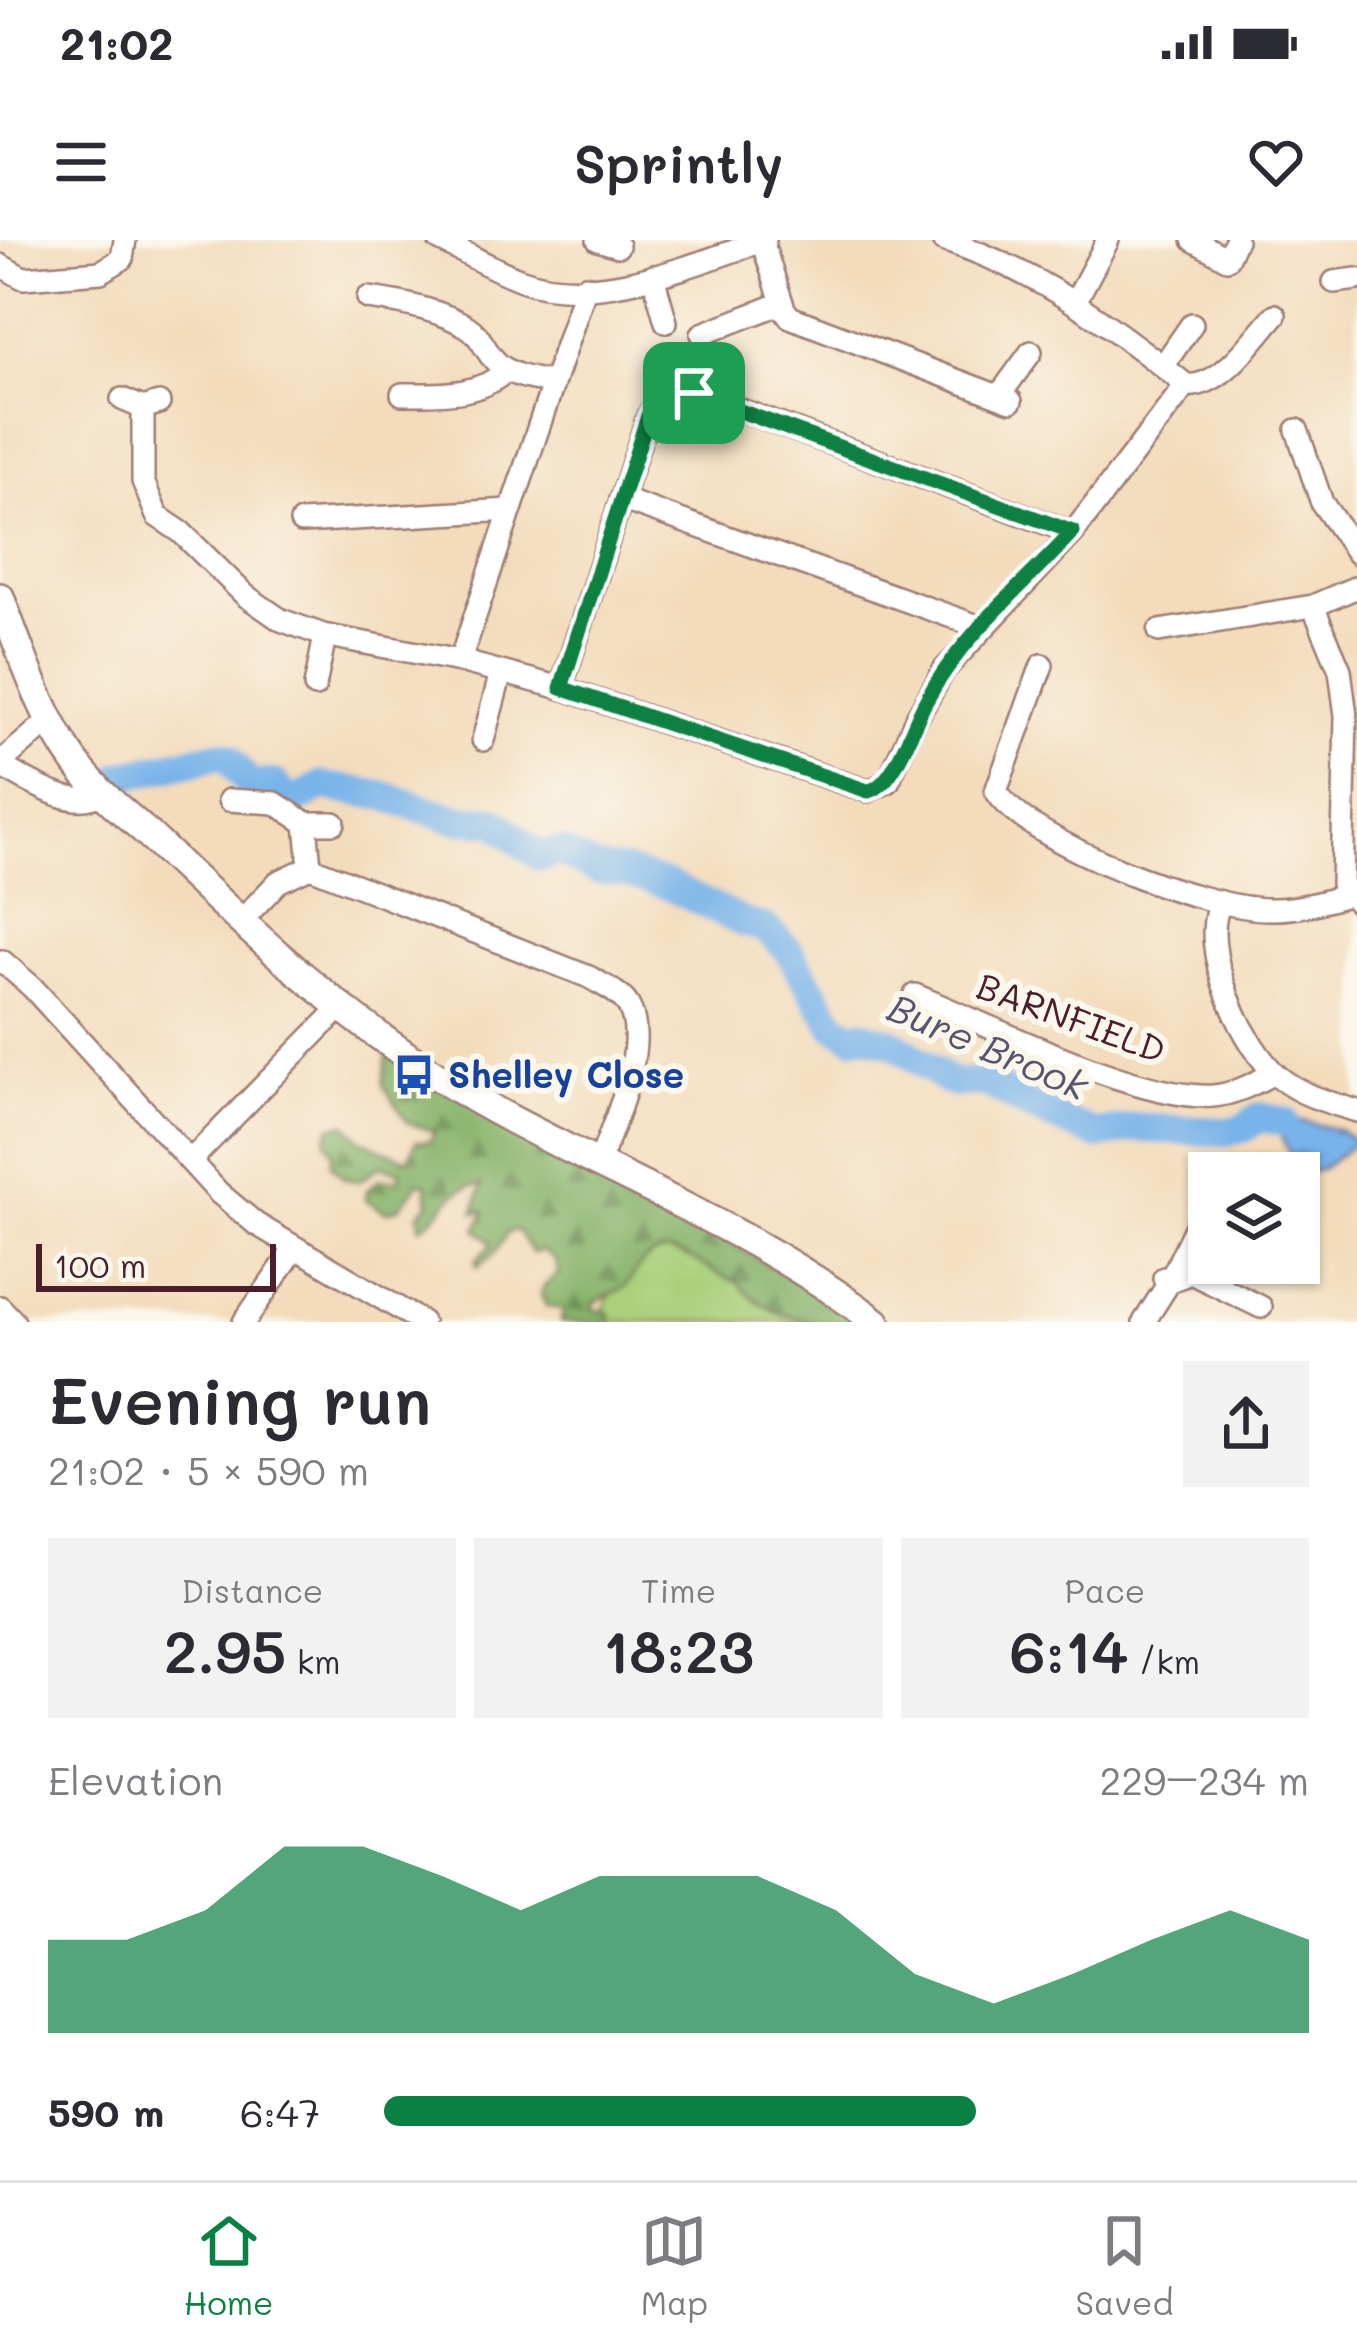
<!DOCTYPE html>
<html lang="en">
<head>
<meta charset="utf-8">
<style>
	:root { --surface:#fff; --page:#f2f2f3; --text:#2b2b33; --muted:#7c7c81; --line:#e1e1e2; --accent:#0b8043 }
	body { margin:0; font-family:Mali,sans-serif; background:var(--page); color:var(--text); height:100vh; display:flex; flex-direction:column; font-size:45px; white-space:nowrap }
	* { box-sizing:border-box; margin:0 }
	p { font-size:39px; color:var(--muted) }
	.icon { flex:none; width:66px; height:66px; fill:none; stroke:currentColor; stroke-width:2; stroke-linecap:round; stroke-linejoin:round }
	.map { position:relative; height:1082px; overflow:hidden }
	.details { display:flex; flex-direction:column; background:var(--surface); flex:1 }
	.details>* { flex:none }
	.tools { position:absolute; left:1188px; top:912px; display:grid; gap:24px }
	.tools a { display:grid; place-items:center; width:132px; height:132px; border-radius:0px; background:var(--surface); box-shadow:0 3px 9px #0004; font-size:60px }
	.scale { position:absolute; left:36px; bottom:30px; width:240px; box-sizing:border-box; padding-left:12px; border:6px solid #4a1f2b; border-top:0; font-size:33px; line-height:42px; white-space:nowrap; color:#4a1f2b; -webkit-text-stroke:9px #fbf7ec; paint-order:stroke }
	.pin { position:absolute; display:grid; place-items:center; width:102px; height:102px; color:#fff; margin:-51px; border-radius:24px; box-shadow:0 6px 18px #0006 }
	.round { display:grid; place-items:center; flex:none; width:126px; height:126px; border-radius:0px; background:var(--page) }
	.head { display:flex; align-items:center; justify-content:space-between; height:204px; padding:0 48px }
	h1 { font-size:66px; font-weight:600; line-height:90px }
	.stats { display:grid; grid-template-columns:repeat(3,1fr); gap:18px; height:204px; padding:12px 48px }
	.stats div { display:grid; align-content:center; border-radius:0px; background:var(--page); text-align:center }
	.stats b { font-size:60px; font-weight:600 }
	.stats small { font-size:33px; font-weight:400 }
	.stats p { font-size:33px }
	.chart { height:336px; padding:24px 48px }
	.chart p { display:flex; justify-content:space-between }
	.chart svg { width:100%; height:216px; margin-top:12px; fill:var(--accent); opacity:.7 }
	ul { padding:0 48px; list-style:none; font-size:39px }
	li { display:grid; grid-template-columns:192px 144px 1fr; align-items:center; height:90px }
	li i { height:30px; border-radius:15px; background:var(--accent) }
	.status { display:flex; justify-content:space-between; align-items:center; height:84px; padding:0 60px; background:var(--surface); direction:ltr }
	.status svg { height:33px; fill:currentColor }
	header { display:flex; justify-content:space-between; align-items:center; height:156px; padding:0 48px; background:var(--surface); font-size:54px; font-weight:600 }
	.menu { display:flex; justify-content:space-around; align-items:center; height:168px; border-top:3px solid var(--line); background:var(--surface); font-size:33px; color:var(--muted) }
	.menu a { display:grid; justify-items:center; gap:6px }
	.menu .current { color:var(--accent) }
	.map>svg:first-child { display:block }
</style>
</head>
<body>
<div class="status"><b>21:02</b><svg viewBox="0 0 49 12"><path d="M0 12V9h3v3zM5 12V6h3v6zM10 12V3h3v9zM15 12V0h3v12zM26 1h20v11H26zM47 4h2v5h-2z"/></svg></div>
<header><svg class="icon" aria-label="menu" viewBox="0 0 24 24"><path d="M4 6h16M4 12h16M4 18h16"/></svg>Sprintly<svg class="icon" aria-label="heart" viewBox="0 0 24 24"><path d="M12 20l-8-8c-3-5 5-10 8-4 3-6 11-1 8 4z"/></svg></header>
<div class="map">
<svg width="1357" height="1082" viewBox="0 0 1357 1082">
	<defs>
		<pattern id="forest-firs" width="22" height="20" patternUnits="userSpaceOnUse" patternTransform="scale(3)"><rect width="22" height="20" fill="#86b269"/><path d="M5 1l3.5 6h-7zM16 11l3.5 6h-7z" fill="#709057"/></pattern>
		<pattern id="water-ripples" width="26" height="14" patternUnits="userSpaceOnUse" patternTransform="scale(3)"><rect width="26" height="14" fill="#78b3e9"/><path d="M2 4q2-2 4 0t4 0M15 11q2-2 4 0t4 0" fill="none" stroke="#6491bd"/></pattern>
	</defs>
	<rect width="100%" height="100%" fill="#fbf7ec"/>
	<filter id="ink" filterUnits="userSpaceOnUse"><feTurbulence type="fractalNoise" baseFrequency=".00833" numOctaves="2"/><feDisplacementMap in="SourceGraphic" scale="24" xChannelSelector="R" yChannelSelector="G"/><feConvolveMatrix kernelMatrix="1 2 1 2 8 2 1 2 1" color-interpolation-filters="sRGB"/></filter>
	<filter id="wash" filterUnits="userSpaceOnUse"><feTurbulence type="fractalNoise" baseFrequency=".004" numOctaves="4" result="noise"/><feDisplacementMap in="SourceGraphic" scale="48" xChannelSelector="R" yChannelSelector="G"/><feGaussianBlur stdDeviation="2.7" result="paint"/><feColorMatrix in="noise" values="0 0 0 0 0 0 0 0 0 0 0 0 0 0 0 0 0 1.4 0 .05"/><feComposite in="paint" operator="in"/></filter>
	<g filter="url(#wash)">
		<rect width="100%" height="100%" fill="#f3dbbb"/>
		<!-- green -->
		<polygon fill="#a8cf79" stroke="#797752" stroke-width="3" points="634,987 847,1082 599,1082"/>
		<!-- forest -->
		<path fill="url(#forest-firs)" stroke="#68684a" stroke-width="3" d="M 387,815 L 626,944 L 868,1082 C 812,1082 769,1082 738,1042 C 707,1035 674,992 643,1022 C 637,1029 632,1038 626,1045 C 617,1055 603,1055 594,1064 L 592,1069 L 609,1073 L 611,1082 L 560,1082 L 564,1070 L 546,1066 L 541,1055 L 544,1046 L 558,1034 L 556,1021 L 543,1011 L 532,1013 L 517,990 L 508,992 L 494,1014 L 477,1027 L 476,1020 L 490,1007 L 491,1001 L 476,990 L 485,972 L 474,972 L 482,945 C 451,943 445,975 420,987 L 419,973 L 429,964 L 427,944 L 419,943 L 399,968 L 386,972 L 366,960 L 367,950 L 378,940 L 398,940 L 401,932 L 380,926 L 359,941 L 345,939 L 331,925 L 333,913 L 326,900 L 330,888 L 345,883 L 361,900 L 408,920 L 416,901 L 430,901 L 434,891 L 408,883 L 383,845 Z"/>
		<!-- water -->
		<path fill="url(#water-ripples)" stroke="#61698a" stroke-width="3" d="M 1301,881 L 1339,890 L 1357,902 C 1322,925 1309,958 1282,899 L 1284,882 Z"/>
		<g fill="none" stroke-linecap="round" stroke-linejoin="round">
			<!-- river -->
			<polyline stroke="#78b3e9" stroke-width="30" points="122,536 218,515 229,518 249,544 275,544 291,564 321,546 385,556 455,579 495,581 539,616 561,612 598,630 625,632 667,645 744,683 765,688 788,710 834,785 853,796 862,794 894,803 946,840 955,843 986,842 1037,870 1097,895 1135,888 1228,892 1244,888 1260,877 1284,882"/>
		</g>
	</g>
	<g filter="url(#ink)">
		<g fill="none" stroke-linecap="round" stroke-linejoin="round">
			<!-- minor casing -->
			<g stroke="#9e7d73" stroke-width="26">
				<g id="minor">
					<path d="M 439,0 C 466,13 494,30 522,40 C 596,67 696,23 765,0"/>
					<polyline points="598,0 618,6"/>
					<path d="M 943,0 C 1035,29 1111,85 1186,145 C 1221,149 1254,98 1275,75"/>
					<polyline points="1193,0 1227,19 1236,0"/>
					<polyline points="762,1 784,69 790,77 1011,161"/>
					<polyline points="0,25 23,38 101,32 122,19 125,0"/>
					<polyline points="653,36 666,82"/>
					<polyline points="1334,42 1357,39"/>
					<path d="M 368,58 C 400,62 440,70 468,87 C 480,95 483,106 491,116 C 505,135 529,139 551,142"/>
					<polyline points="1075,62 1108,0"/>
					<polyline points="702,94 782,63"/>
					<polyline points="1163,126 1192,84"/>
					<path d="M 402,154 C 438,154 479,157 507,130"/>
					<polyline points="999,156 1031,112"/>
					<polyline points="122,159 143,168 159,163"/>
					<polyline points="143,168 143,241 157,276 181,292 246,356 281,380 323,395 460,421 561,448 868,551 888,542 915,481 944,430 1073,293 1186,145"/>
					<polyline points="1297,190 1322,263 1357,313"/>
					<polyline points="621,259 983,388"/>
					<polyline points="301,282 510,270"/>
					<polyline points="1313,366 1340,430 1346,476 1342,644 1357,662"/>
					<polyline points="1159,391 1313,366 1357,347"/>
					<polyline points="460,421 586,46"/>
					<path d="M 1042,425 L 996,551 C 1029,604 1205,669 1269,669 C 1296,670 1325,662 1350,654"/>
					<polyline points="315,446 325,396"/>
					<polyline points="561,448 648,176 666,150 692,152 1073,293"/>
					<polyline points="483,500 501,433"/>
					<polyline points="0,523 51,479"/>
					<path d="M 0,526 C 27,539 72,572 100,554"/>
					<polyline points="229,560 275,563 306,583 310,627"/>
					<polyline points="306,583 334,583"/>
					<path d="M 1221,662 C 1196,705 1244,810 1280,838 C 1302,856 1331,863 1357,871"/>
					<path d="M 240,682 L 278,642 L 310,627 L 589,737 C 602,745 620,752 628,765 C 651,805 613,884 599,923"/>
					<polyline points="2,721 32,747 219,953 256,984 422,1082"/>
					<path d="M 915,755 C 989,785 1138,860 1213,856 C 1236,854 1255,843 1274,833"/>
					<polyline points="190,921 341,767"/>
					<polyline points="1164,1038 1170,1041 1191,1033 1261,1067"/>
					<polyline points="0,1067 14,1082"/>
					<polyline points="244,1082 295,1008"/>
					<polyline points="1144,1082 1170,1041 1209,958"/>
				</g>
			</g>
			<!-- major casing -->
			<g stroke="#9e7d73" stroke-width="32">
				<path id="major" d="M 0,357 C 21,412 41,475 76,523 C 99,555 131,577 160,605 C 262,704 369,801 494,870 C 622,940 760,993 876,1082"/>
			</g>
			<!-- minor -->
			<use href="#minor" stroke="#fff" stroke-width="21"/>
			<!-- major -->
			<use href="#major" stroke="#fff" stroke-width="27"/>
		</g>
	</g>
	<g fill="none" stroke-linecap="round" stroke-linejoin="round" filter="url(#ink)">
		<!-- route casing -->
		<g stroke="#fff" stroke-width="24">
			<path id="route" d="M 677,148 L 1073,292 C 1023,346 961,396 926,461 C 912,485 895,547 868,551 L 561,448 L 648,176 C 656,160 660,151 677,148 Z"/>
		</g>
		<!-- route -->
		<use href="#route" stroke="#0b8043" stroke-width="15"/>
	</g>
	<!-- icons -->
	<defs>
		<g id="bus-bare" transform="scale(3.24)"><path d="M-5-6H5V4H4V6H2V4H-2V6H-4V4H-5ZM-3.5-4V0h7V-4ZM-3.5 1.2v1.5H-2V1.2ZM2 1.2v1.5H3.5V1.2Z" fill="#1a4fb4" stroke="#fbf7ec" stroke-width="2.5" paint-order="stroke"/></g>
	</defs>
	<g fill-rule="evenodd">
		<use href="#bus-bare" x="414" y="835"/>
	</g>
	<g text-anchor="middle" stroke-width="12" stroke-linejoin="round" paint-order="stroke">
		<!-- street labels -->
		<g font-size="36" fill="#4a1f2b" stroke="#fbf7ec">
			<text transform="translate(1071 778) rotate(20)" y="13">BARNFIELD</text>
		</g>
		<!-- transit labels -->
		<g font-size="36" font-weight="bold" fill="#164399" stroke="#fbf7ec" text-anchor="start">
			<text x="448" y="848">Shelley Close</text>
		</g>
		<!-- water labels -->
		<g font-size="39" font-style="italic" fill="#5a536e" stroke="#fbf7ec">
			<text transform="translate(988 807) rotate(23)" y="14">Bure Brook</text>
		</g>
	</g>
</svg>
<div class="tools">
<a><svg class="icon" aria-label="layers" viewBox="0 0 24 24"><path d="M12 4l9 5-9 5-9-5zM3 14l9 5 9-5"/></svg></a>
</div>
<div class="scale">100 m</div>
<div class="pin" style="left:694px;top:153px;background:#1e9e55"><svg class="icon" aria-label="arrive" viewBox="0 0 24 24"><path d="M6 21V4h12l-3 4 3 4H6"/></svg></div>
</div>
<section class="details">
<div class="head"><div><h1>Evening run</h1><p>21:02 · 5 × 590 m</p></div><a class="round"><svg class="icon" aria-label="share" viewBox="0 0 24 24"><path d="M12 15V3M7 8l5-5 5 5M5 13v7h14v-7"/></svg></a></div>
<div class="stats">
<div><p>Distance</p><b>2.95<small> km</small></b></div>
<div><p>Time</p><b>18:23</b></div>
<div><p>Pace</p><b>6:14<small> /km</small></b></div>
</div>
<div class="chart"><p><span>Elevation</span>229–234 m</p>
<svg viewBox="0 0 160 44" preserveAspectRatio="none"><path d="M0 44V25L10 25L20 19L30 6L40 6L50 12L60 19L70 12L80 12L90 12L100 19L110 32L120 38L130 32L140 25L150 19L160 25V44z"/></svg>
</div>
<ul>
<li><b>590 m</b>6:47<i style="width:64%"></i></li>
</ul>
</section>
<nav class="menu">
<a class="current"><svg class="icon" aria-label="home" viewBox="0 0 24 24"><path d="M3 11l9-7 9 7M6 9v11h12V9"/></svg>Home</a>
<a><svg class="icon" aria-label="map" viewBox="0 0 24 24"><path d="M3 6l6-2 6 2 6-2v14l-6 2-6-2-6 2zM9 4v14M15 6v14"/></svg>Map</a>
<a><svg class="icon" aria-label="saved" viewBox="0 0 24 24"><path d="M7 4h10v16l-5-4-5 4z"/></svg>Saved</a>
</nav>
</body>
</html>
